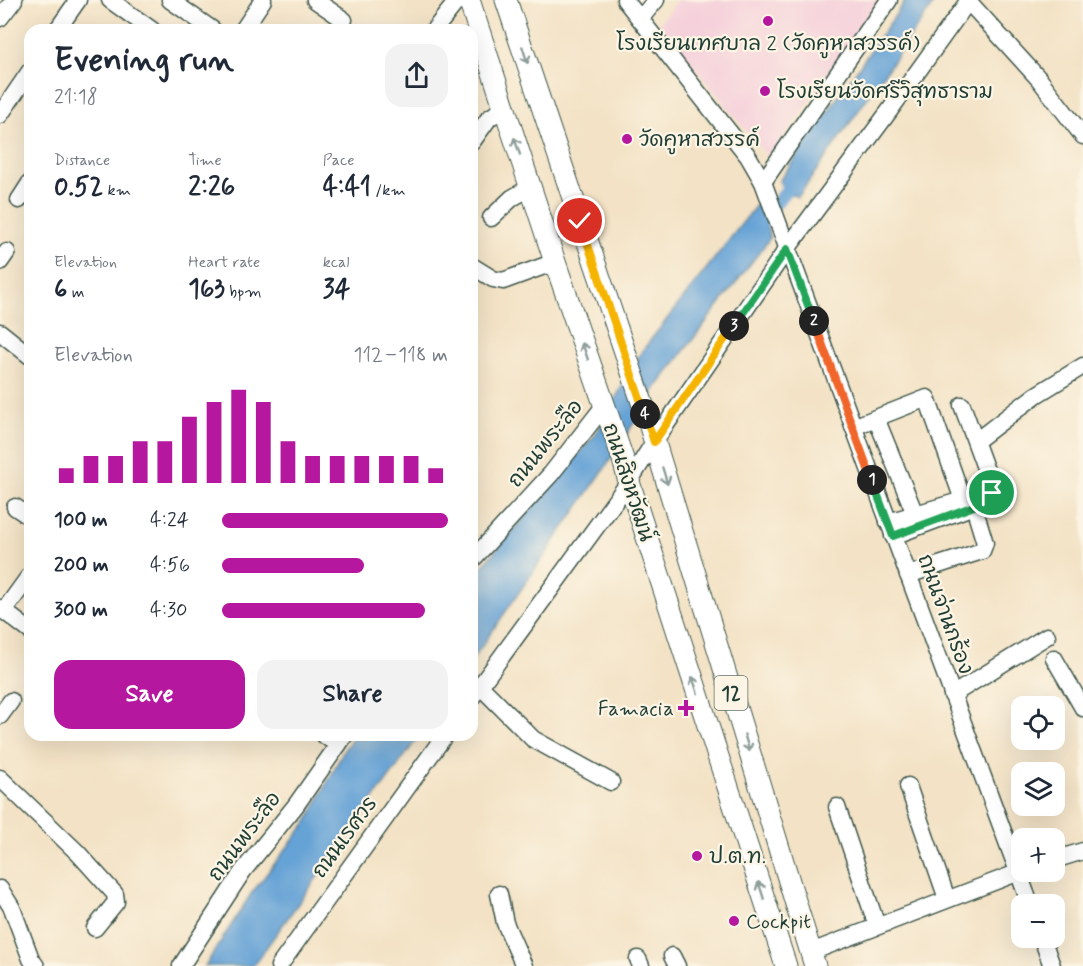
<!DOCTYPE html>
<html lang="en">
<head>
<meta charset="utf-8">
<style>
	:root { --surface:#fff; --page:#f2f2f3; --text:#1f2937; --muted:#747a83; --accent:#b5179e }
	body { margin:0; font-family:Mynerve,"Playpen Sans Thai",sans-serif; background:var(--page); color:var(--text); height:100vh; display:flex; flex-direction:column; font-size:22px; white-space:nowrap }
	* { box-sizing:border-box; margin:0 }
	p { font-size:20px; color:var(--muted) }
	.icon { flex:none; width:33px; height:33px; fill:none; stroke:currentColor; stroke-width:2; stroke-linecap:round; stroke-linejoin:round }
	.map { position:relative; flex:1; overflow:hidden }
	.drawer { position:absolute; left:24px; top:24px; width:454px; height:717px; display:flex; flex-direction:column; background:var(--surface); border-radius:18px; box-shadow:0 6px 24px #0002 }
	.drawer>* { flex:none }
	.fabs { position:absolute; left:1011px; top:696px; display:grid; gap:12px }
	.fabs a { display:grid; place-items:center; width:54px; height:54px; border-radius:12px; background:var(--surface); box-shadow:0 6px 24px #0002; font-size:30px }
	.pin { position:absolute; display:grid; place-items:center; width:51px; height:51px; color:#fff; margin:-26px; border:3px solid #fff; border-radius:50%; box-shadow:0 2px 6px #0007 }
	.km { position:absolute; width:30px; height:30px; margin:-15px; border-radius:50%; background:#222; color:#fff; font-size:16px; line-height:30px; text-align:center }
	.round { display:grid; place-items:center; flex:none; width:63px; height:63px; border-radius:18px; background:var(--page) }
	.head { display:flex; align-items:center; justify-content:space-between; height:102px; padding:0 30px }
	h1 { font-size:33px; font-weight:700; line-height:45px }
	.metrics { display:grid; grid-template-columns:repeat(3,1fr); gap:9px; height:102px; padding:6px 30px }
	.metrics div { display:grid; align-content:center }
	.metrics b { font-size:26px; font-weight:700 }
	.metrics small { font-size:16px; font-weight:400 }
	.metrics p { font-size:16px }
	.chart { height:168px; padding:12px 30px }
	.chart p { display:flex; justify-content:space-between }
	.chart svg { width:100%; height:108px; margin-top:6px; stroke:var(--accent); stroke-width:6 }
	.primary-button { display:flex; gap:12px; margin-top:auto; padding:12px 30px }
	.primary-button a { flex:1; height:69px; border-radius:18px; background:var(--accent); color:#fff; font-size:24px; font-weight:700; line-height:69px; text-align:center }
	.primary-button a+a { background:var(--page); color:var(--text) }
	ul { padding:0 30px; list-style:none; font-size:20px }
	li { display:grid; grid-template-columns:96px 72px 1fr; align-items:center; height:45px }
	li i { height:15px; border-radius:8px; background:var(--accent) }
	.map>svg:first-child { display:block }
</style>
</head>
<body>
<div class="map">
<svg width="1083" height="966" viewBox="0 0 1083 966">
	<rect width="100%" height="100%" fill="#fcf5e5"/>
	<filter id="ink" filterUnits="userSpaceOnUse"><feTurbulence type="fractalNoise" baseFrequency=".0167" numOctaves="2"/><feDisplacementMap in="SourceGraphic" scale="12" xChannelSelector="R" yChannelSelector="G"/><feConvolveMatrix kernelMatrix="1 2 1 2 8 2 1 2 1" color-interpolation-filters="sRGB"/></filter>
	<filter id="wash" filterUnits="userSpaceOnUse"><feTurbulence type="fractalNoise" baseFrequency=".008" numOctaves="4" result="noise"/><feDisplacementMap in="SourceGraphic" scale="24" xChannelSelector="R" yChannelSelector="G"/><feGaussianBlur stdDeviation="1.35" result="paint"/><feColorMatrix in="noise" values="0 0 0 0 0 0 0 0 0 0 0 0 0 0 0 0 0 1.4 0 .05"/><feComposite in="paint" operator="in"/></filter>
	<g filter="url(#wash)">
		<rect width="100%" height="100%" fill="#f3e2c5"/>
		<!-- built -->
		<polygon fill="#f5cfda" points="677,0 880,0 769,159 659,24"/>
		<!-- water -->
		<g fill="#65a2d6" stroke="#427085" stroke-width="1.5">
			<polygon points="906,0 936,0 798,197 785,192 779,181"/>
			<polygon points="758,203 765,219 770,238 656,388 605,468 473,659 472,578 595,435 642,351"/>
			<polygon points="355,735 420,735 253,966 205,966 251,894 307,822 344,750"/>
		</g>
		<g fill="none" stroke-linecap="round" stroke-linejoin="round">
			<!-- canal -->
			<polyline stroke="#65a2d6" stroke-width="12" points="755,232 793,181"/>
		</g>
	</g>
	<g filter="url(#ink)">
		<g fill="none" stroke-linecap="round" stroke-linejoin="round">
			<!-- minor casing -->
			<g stroke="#3f564a" stroke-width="19">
				<g id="minor">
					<polyline points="110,0 152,30"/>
					<polyline points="170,0 213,30"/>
					<polyline points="315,0 344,20"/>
					<polyline points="625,0 748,156 763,182 1030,904"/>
					<polyline points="968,1 1039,79 1083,136"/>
					<polyline points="0,18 14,0"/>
					<polyline points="640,19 656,0"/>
					<polyline points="57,30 78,0"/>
					<polyline points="243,30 263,0"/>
					<polyline points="434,30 458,0"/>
					<polyline points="0,115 30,71"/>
					<polyline points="472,142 489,118 505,108"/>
					<polyline points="763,182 889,0"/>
					<polyline points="19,200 30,183"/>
					<polyline points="491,218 512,198 531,187"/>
					<polyline points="0,262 7,252"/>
					<polyline points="472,266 493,279 503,281 555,262"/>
					<polyline points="0,332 30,356"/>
					<polyline points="876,418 915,514"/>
					<polyline points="853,427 927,398 963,500 888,522"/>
					<polyline points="976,441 1036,395 1083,366"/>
					<polyline points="15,507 30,517"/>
					<polyline points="893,536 982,503 991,495 992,487 962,405"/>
					<polyline points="472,560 551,474 604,406"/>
					<polyline points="908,575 982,551 985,543 977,517"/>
					<polyline points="0,608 30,631"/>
					<polyline points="4,611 30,575"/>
					<polyline points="1054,658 1083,708"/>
					<polyline points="480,686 533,739 611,782"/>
					<polyline points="952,695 1047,636"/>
					<polyline points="472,697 629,482 654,442 787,249 890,110 969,0"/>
					<polyline points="0,716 11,701"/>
					<polyline points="324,735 338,745"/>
					<polyline points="0,778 78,853 115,894 116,902 95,928"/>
					<polyline points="908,786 947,899"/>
					<polyline points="837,807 877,926"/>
					<polyline points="1054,860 1083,851"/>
					<polyline points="0,889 12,908 31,959 36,966"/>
					<polyline points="499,894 505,923 524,966"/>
					<polyline points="1042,938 1052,966"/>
					<polyline points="811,952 1022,871"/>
					<polyline points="672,956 677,966"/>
					<polyline points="638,959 641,966"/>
					<polyline points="181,966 243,871 296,805 345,735"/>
					<polyline points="279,966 445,735"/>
				</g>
			</g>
			<!-- major casing -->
			<g stroke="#3f564a" stroke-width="23">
				<g id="major">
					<polyline points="469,0 555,262 623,459 629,482 786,966"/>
					<polyline points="506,0 648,420 815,966"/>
				</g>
			</g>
			<!-- minor -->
			<use href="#minor" stroke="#fff" stroke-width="16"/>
			<!-- major -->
			<use href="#major" stroke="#fff" stroke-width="21"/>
		</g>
		<!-- one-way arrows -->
		<defs><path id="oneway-shaft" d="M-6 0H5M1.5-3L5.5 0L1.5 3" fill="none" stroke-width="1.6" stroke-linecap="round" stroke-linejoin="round" transform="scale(1.5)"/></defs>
		<g stroke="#8f9e9a">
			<use href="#oneway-shaft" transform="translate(525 55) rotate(72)"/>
			<use href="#oneway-shaft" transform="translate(517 146) rotate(-109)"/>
			<use href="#oneway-shaft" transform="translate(585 351) rotate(-109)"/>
			<use href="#oneway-shaft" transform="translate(665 476) rotate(73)"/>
			<use href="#oneway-shaft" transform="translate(695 685) rotate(-108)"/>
			<use href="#oneway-shaft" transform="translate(747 743) rotate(73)"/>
			<use href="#oneway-shaft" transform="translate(761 890) rotate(-108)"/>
		</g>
	</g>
	<g fill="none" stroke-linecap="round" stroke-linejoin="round" filter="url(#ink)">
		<!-- split-1 casing -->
		<g stroke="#fff" stroke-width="12">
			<polyline id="split-1" points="872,480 893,536 982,503 990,498 992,493"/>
		</g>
		<!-- split-2 casing -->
		<g stroke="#fff" stroke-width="12">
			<polyline id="split-2" points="814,321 872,480"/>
		</g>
		<!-- split-3 casing -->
		<g stroke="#fff" stroke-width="12">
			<polyline id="split-3" points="734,326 787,249 814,321"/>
		</g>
		<!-- split-4 casing -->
		<g stroke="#fff" stroke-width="12">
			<polyline id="split-4" points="645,414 654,442 734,326"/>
		</g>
		<!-- split-5 casing -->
		<g stroke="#fff" stroke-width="12">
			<polyline id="split-5" points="580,221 645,414"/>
		</g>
		<!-- split-1 -->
		<use href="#split-1" stroke="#22a559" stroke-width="8"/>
		<!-- split-2 -->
		<use href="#split-2" stroke="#f0652b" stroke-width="8"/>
		<!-- split-3 -->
		<use href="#split-3" stroke="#22a559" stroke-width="8"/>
		<!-- split-4 -->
		<use href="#split-4" stroke="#f5b400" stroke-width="8"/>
		<!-- split-5 -->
		<use href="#split-5" stroke="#f5b400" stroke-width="8"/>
	</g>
	<!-- markers -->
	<g fill="#b5179e" stroke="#fcf5e5" stroke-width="2">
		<circle cx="768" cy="21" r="6"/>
		<circle cx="765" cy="91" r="6"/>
		<circle cx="627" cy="139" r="6"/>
		<path d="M683 699h6v6h6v6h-6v6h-6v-6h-6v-6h6z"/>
		<circle cx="697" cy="856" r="6"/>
		<circle cx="734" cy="921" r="6"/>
	</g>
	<g text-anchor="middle" stroke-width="4.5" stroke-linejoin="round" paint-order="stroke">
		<!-- shield labels -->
		<rect fill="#fcf5e5" stroke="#617469" stroke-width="1.5" x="714.5" y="676" width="33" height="34" rx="4.5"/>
		<g font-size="20" font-weight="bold" fill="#1f3d34">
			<text x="731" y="700">12</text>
		</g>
		<!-- poi labels -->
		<g font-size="21" fill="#1f3d34" stroke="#fcf5e5" text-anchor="start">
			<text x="768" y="50" text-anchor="middle">โรงเรียนเทศบาล 2 (วัดคูหาสวรรค์)</text>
			<text x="777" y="98">โรงเรียนวัดศรีวิสุทธาราม</text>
			<text x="639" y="146">วัดคูหาสวรรค์</text>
			<text x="674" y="715" text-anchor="end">Famacia</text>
			<text x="709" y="863">ป.ต.ท.</text>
			<text x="746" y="928">Cockpit</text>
		</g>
		<!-- street labels -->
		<g font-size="21" fill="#1f3d34" stroke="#fcf5e5">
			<text transform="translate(545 443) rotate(-51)" y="7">ถนนพระลือ</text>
			<text transform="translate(629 482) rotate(72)" y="7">ถนนสิงหวัฒน์</text>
			<text transform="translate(946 614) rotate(70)" y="7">ถนนจ่านกร้อง</text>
			<text transform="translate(244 836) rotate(-53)" y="7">ถนนพระลือ</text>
			<text transform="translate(344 837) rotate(-54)" y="7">ถนนเรศวร</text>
		</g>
	</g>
</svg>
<div class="fabs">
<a><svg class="icon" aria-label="locate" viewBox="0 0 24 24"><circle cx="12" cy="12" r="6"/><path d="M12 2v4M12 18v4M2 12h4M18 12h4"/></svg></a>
<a><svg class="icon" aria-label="layers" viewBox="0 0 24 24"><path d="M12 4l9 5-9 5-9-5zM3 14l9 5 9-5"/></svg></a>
<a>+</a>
<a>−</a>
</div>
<div class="pin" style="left:992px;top:493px;background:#1e9e55"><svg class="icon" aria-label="arrive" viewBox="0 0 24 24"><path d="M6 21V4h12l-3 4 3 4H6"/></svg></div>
<div class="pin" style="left:580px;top:221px;background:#d93025"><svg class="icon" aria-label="check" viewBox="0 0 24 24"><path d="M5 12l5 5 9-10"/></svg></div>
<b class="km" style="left:872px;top:480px">1</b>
<b class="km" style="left:814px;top:321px">2</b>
<b class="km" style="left:734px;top:326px">3</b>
<b class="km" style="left:645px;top:414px">4</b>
<section class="drawer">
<div class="head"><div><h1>Evening run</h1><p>21:18</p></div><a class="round"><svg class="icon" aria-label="share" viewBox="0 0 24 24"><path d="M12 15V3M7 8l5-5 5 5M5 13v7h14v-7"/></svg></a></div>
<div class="metrics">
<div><p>Distance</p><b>0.52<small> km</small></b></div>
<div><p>Time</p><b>2:26</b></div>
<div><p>Pace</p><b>4:41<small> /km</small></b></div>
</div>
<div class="metrics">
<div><p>Elevation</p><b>6<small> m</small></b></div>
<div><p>Heart rate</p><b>163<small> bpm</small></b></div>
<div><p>kcal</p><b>34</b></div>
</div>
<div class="chart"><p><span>Elevation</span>112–118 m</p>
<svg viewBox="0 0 160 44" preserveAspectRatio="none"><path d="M5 44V38M15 44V33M25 44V33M35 44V27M45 44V27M55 44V17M65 44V11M75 44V6M85 44V11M95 44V27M105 44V33M115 44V33M125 44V33M135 44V33M145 44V33M155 44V38"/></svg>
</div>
<ul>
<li><b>100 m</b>4:24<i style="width:100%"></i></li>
<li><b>200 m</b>4:56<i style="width:63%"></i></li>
<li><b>300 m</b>4:30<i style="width:90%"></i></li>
</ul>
<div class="primary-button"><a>Save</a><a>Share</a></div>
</section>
</div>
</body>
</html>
